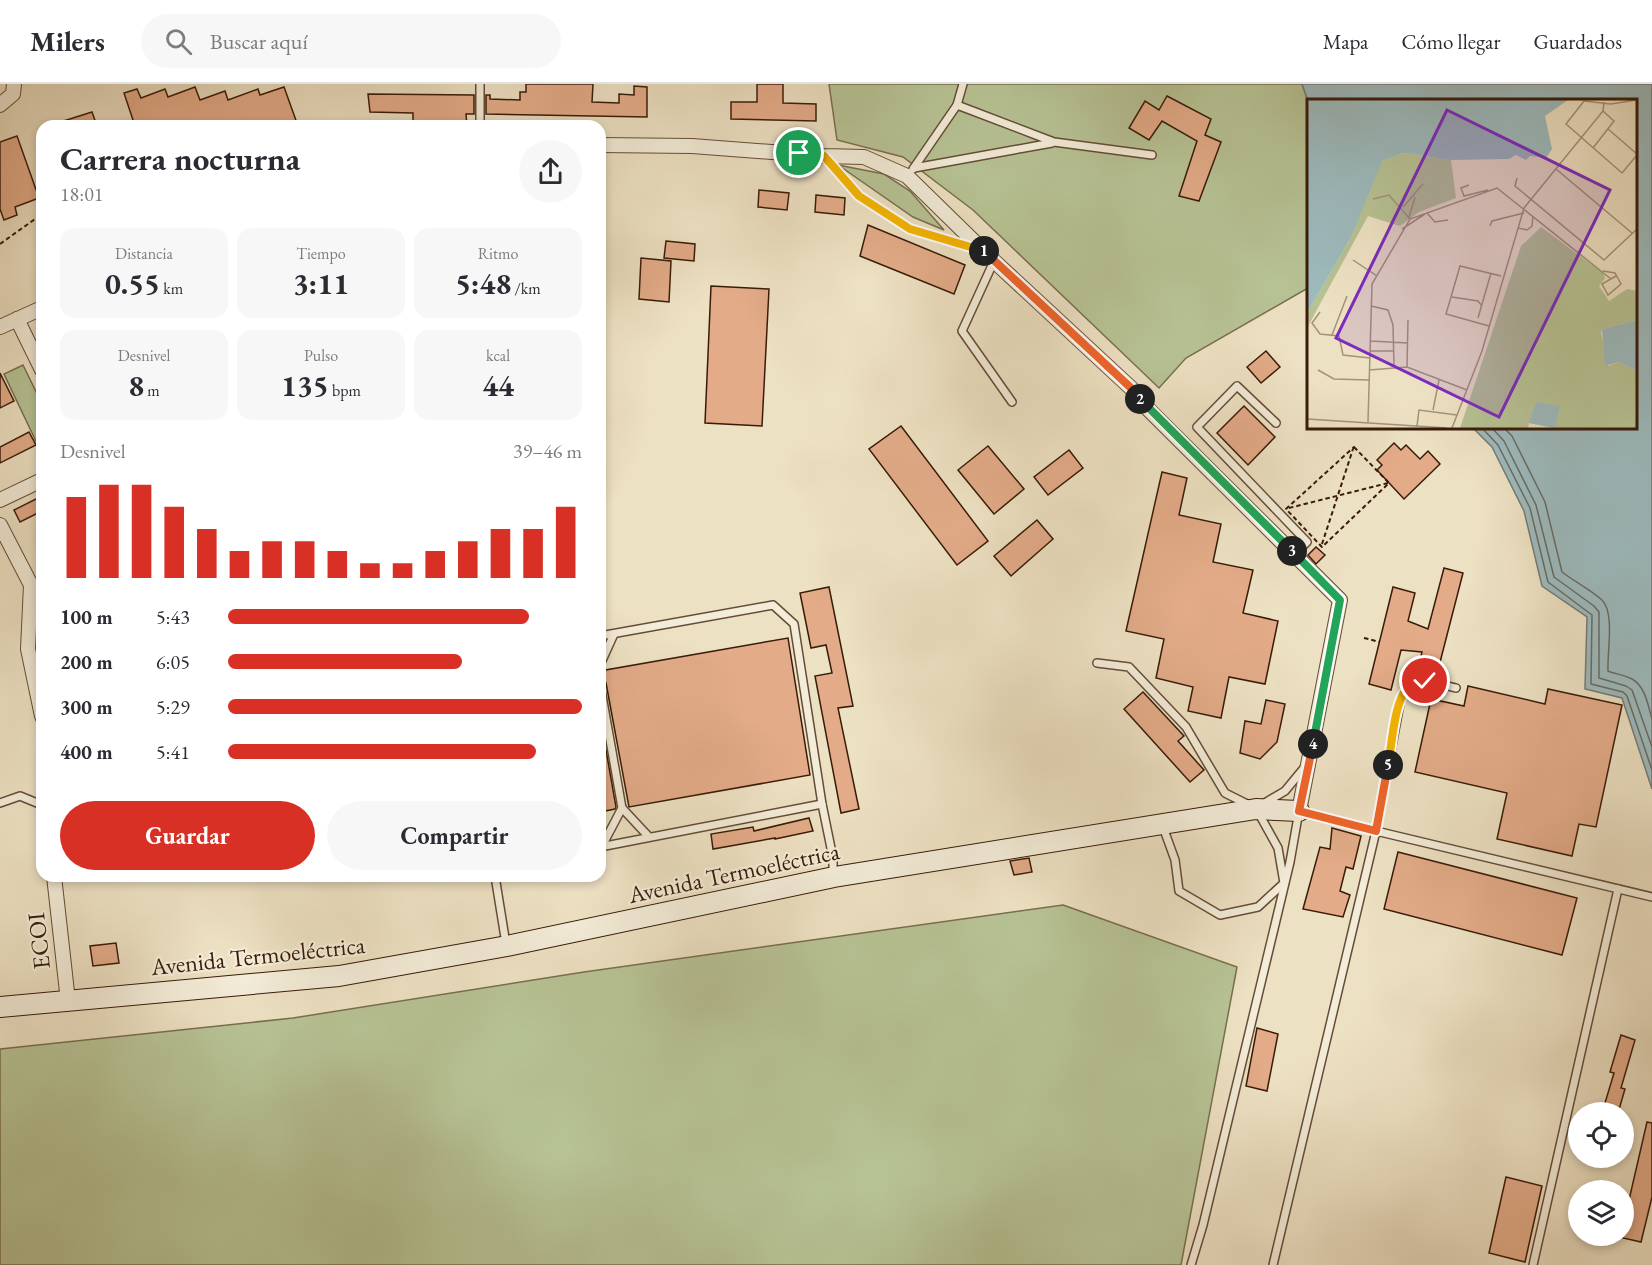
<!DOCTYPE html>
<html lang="es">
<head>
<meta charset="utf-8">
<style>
	:root { --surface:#fff; --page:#f7f7f7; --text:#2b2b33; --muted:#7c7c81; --line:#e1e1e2; --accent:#d93025 }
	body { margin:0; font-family:"EB Garamond",serif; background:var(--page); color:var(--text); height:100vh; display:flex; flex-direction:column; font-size:22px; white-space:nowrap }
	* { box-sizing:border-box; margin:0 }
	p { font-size:20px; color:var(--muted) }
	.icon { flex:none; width:33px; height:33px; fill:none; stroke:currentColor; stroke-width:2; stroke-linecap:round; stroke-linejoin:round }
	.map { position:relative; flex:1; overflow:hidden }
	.drawer { position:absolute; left:36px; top:36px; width:570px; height:762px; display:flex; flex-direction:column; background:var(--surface); border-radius:18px; box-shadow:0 3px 9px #0003 }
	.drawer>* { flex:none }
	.controls { position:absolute; left:1568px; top:1018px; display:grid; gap:12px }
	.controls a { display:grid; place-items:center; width:66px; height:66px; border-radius:50%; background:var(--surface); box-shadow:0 3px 9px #0003; font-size:30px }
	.pin { position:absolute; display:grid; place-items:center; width:51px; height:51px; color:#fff; margin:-26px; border:3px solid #fff; border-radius:50%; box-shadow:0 2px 6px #0007 }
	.km { position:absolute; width:30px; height:30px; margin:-15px; border-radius:50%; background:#222; color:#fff; font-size:16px; line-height:30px; text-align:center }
	.round { display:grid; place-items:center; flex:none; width:63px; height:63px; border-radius:32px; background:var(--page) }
	.summary { display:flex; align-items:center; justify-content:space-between; height:102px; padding:0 24px }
	h1 { font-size:33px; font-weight:700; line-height:45px }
	.figures { display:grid; grid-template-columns:repeat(3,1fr); gap:9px; height:102px; padding:6px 24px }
	.figures div { display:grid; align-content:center; border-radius:15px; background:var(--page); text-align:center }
	.figures b { font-size:30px; font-weight:700 }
	.figures small { font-size:16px; font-weight:400 }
	.figures p { font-size:16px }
	.chart { height:168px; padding:12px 24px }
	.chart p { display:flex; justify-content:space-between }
	.chart svg { width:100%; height:108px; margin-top:6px; stroke:var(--accent); stroke-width:6 }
	.primary-button { display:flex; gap:12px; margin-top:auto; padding:12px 24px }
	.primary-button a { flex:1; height:69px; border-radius:36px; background:var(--accent); color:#fff; font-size:24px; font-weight:700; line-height:69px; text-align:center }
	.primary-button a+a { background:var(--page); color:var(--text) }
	ul { padding:0 24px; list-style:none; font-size:20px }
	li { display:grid; grid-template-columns:96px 72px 1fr; align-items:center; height:45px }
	li i { height:15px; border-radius:8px; background:var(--accent) }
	header { display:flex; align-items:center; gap:36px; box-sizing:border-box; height:84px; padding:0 30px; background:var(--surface); border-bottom:2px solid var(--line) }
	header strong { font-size:28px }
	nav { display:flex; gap:33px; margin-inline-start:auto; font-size:21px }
	.search { width:420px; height:54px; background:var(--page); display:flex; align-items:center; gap:15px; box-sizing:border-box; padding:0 21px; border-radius:33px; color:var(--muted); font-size:22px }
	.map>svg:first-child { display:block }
</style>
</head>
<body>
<header>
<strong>Milers</strong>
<div class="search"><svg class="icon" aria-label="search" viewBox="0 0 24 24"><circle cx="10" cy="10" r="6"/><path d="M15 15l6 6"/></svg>Buscar aquí</div>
<nav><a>Mapa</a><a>Cómo llegar</a><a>Guardados</a></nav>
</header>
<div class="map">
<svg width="1652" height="1181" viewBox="0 0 1652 1181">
	<rect width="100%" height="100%" fill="#ede1c3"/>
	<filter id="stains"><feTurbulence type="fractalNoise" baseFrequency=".00333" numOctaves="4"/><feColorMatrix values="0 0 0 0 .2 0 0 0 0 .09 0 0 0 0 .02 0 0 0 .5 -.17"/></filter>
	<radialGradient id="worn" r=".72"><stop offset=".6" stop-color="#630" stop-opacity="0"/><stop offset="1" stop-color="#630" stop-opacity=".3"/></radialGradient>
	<!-- green -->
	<g fill="#b7c395" stroke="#786f4e" stroke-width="1.5">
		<polygon points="829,0 1302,0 1308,17 1308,204 1186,274 1159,304 973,126 903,73 837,56"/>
		<polygon points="838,81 884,90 910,107 944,146 913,133"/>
		<polygon points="23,281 42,320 42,370 4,290"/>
		<polygon points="1063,821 1237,883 1181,1181 0,1181 0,965 293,934 584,888"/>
	</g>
	<!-- water -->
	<polygon fill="#9dbbbe" stroke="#757b75" stroke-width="1.5" points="1302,0 1652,0 1652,705 1622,614 1585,605 1587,533 1542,502 1524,427 1492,363 1473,344 1636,344 1636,16 1308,17"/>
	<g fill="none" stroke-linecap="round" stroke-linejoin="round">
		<!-- shore -->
		<g stroke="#6a6b63" stroke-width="1.5">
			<polyline points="1482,344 1498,361 1530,424 1548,498 1592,531 1591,600 1623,608 1627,612 1652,686"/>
			<polyline points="1492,344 1504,357 1536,421 1554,493 1594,522 1599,528 1599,594 1626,602 1632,606 1652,663"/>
			<path d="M 1504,344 L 1512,352 L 1545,418 L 1562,488 C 1575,498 1590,505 1602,516 C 1615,529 1607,568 1608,587 C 1615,590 1625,591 1632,595 C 1645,602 1648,621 1652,635"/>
		</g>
	</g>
	<!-- building -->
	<g fill="#e3ab88" stroke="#381b08" stroke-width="1.5">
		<polygon points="526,0 593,0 592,18 619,19 619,10 634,11 634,2 647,3 647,33 486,30 486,11 490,11 490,15 520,16 520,8 526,8"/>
		<polygon points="757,0 783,0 783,19 816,20 816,37 731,35 731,18 757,18"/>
		<polygon points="195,3 200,16 225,7 228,16 258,5 260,11 284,3 298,42 135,42 124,9 137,5 141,14 165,5 168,13"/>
		<polygon points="368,10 474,11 474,30 466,30 467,42 413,42 413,29 370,28"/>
		<polygon points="1167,12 1211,35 1205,51 1221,58 1199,117 1179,112 1197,57 1162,37 1149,56 1129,44 1145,17 1159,26"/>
		<polygon points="92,28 97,42 57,42 57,39"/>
		<polygon points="17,52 39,114 15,123 17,131 4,136 0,125 0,58"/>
		<polygon points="759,106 789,109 787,126 758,123"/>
		<polygon points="816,111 845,114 844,131 815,128"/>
		<polygon points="868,141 965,181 954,210 860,172"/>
		<polygon points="666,157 695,160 694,177 664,174"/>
		<polygon points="641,174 671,177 669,218 639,215"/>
		<polygon points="711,202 769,205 762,342 705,339"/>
		<polygon points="1266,267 1280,283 1261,299 1247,283"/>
		<polygon points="0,289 14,317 0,324"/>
		<polygon points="1244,322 1275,353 1248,381 1217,349"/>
		<polygon points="901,342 988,457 957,481 869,365"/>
		<polygon points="29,348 36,361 0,379 0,363"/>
		<polygon points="1394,359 1401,366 1406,361 1420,375 1428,367 1440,380 1404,415 1377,386 1382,381 1377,376"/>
		<polygon points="988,362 1024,405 994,430 958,386"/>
		<polygon points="1069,366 1083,384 1048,411 1034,393"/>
		<polygon points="1162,388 1187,394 1179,431 1221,440 1213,478 1253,486 1243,529 1278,537 1265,600 1229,593 1221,634 1188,627 1193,603 1156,594 1164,555 1126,547"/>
		<polygon points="42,412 42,427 20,438 14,426"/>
		<polygon points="1037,436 1053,455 1011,492 994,472"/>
		<polygon points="1316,463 1325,471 1316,480 1308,471"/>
		<polygon points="1444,484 1463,489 1438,586 1419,581 1422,568 1401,566 1391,606 1369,600 1393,503 1415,509 1408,537 1428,545"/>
		<polygon points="829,503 853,622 838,624 859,725 841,729 815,592 832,589 826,561 811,564 800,509"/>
		<polygon points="788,554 810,691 629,723 606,599 600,594 600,587"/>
		<polygon points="1468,602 1545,620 1548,605 1622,621 1596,743 1579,740 1572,772 1497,755 1507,709 1415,688 1431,615 1464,622"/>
		<polygon points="1143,608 1184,652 1178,657 1204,686 1190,698 1124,625"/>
		<polygon points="1266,616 1285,620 1277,658 1260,675 1240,669 1245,637 1261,640"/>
		<polygon points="600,632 616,723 615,725 600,728"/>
		<polygon points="809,734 813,747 775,755 775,754 713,765 711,750 753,743 754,747"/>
		<polygon points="1332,744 1361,752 1353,785 1346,783 1340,807 1350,811 1343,833 1303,825 1320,763 1330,765"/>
		<polygon points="1398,768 1577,814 1562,871 1384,825"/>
		<polygon points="1029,774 1032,788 1014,791 1010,777"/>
		<polygon points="116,859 119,879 93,882 90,862"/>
		<polygon points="1257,944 1278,950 1267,1007 1246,1002"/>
		<polygon points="1621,951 1635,956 1621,1004 1625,1005 1618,1029 1602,1029 1614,989 1610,988"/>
		<polygon points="1647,1038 1652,1039 1652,1113 1641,1158 1623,1154 1623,1142"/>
		<polygon points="1506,1093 1542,1102 1525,1178 1489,1169"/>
	</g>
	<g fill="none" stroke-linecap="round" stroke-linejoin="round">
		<!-- service casing -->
		<g stroke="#654c37" stroke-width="10">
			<g id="service">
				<polyline points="957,21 1054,58 1152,71"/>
				<polyline points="480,42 480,0"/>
				<polyline points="825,73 859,112 910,145 976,164"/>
				<polyline points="914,84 1052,59"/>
				<polyline points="913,85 957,21 963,0"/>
				<polyline points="994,177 962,247 1012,318"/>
				<polyline points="1276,339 1237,302 1197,343 1307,458 1295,470"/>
				<polyline points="600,552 773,521 794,540 822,720 833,774 833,791"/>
				<polyline points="1097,579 1129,583 1186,643 1225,709 1249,721"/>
				<polyline points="600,581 614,550"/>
				<polyline points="600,600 622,724 602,762"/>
				<polyline points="0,719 20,712 42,721"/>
				<polyline points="1263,720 1285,707 1304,684"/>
				<polyline points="622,724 649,753"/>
				<polyline points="1163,743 1175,776 1179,807 1220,831 1258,823 1284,799 1278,764 1258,728"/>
				<polyline points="600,763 822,720"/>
				<polyline points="495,792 506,860"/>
				<polyline points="1191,1181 1203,1141 1290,778 1299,727 1376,747 1652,813"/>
				<path d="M 1273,1181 L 1376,747 L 1401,614 C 1417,588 1430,598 1456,604"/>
				<polyline points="1533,1181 1618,805"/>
			</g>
		</g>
		<!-- minor casing -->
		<g stroke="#654c37" stroke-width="16">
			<g id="minor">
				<polyline points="0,21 13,10 14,0"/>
				<polyline points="600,61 692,62 824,72 864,73 907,92 994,177 1131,304 1148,325 1340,516 1299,727"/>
				<polyline points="17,235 42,286"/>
				<polyline points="0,243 42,224"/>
				<polyline points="0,416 42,396"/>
				<polyline points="0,441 31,501 28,565 42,632"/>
				<polyline points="54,792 68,917"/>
			</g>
		</g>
		<!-- secondary casing -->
		<g stroke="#381b08" stroke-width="22">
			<polyline id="secondary" points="0,923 339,892 507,862 834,793 1256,725 1299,727"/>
		</g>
		<!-- path -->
		<g stroke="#381b08" stroke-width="2" stroke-dasharray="4.5 3" stroke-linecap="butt">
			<polyline points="0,160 42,130"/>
			<polygon points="1354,363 1389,399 1322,463 1286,425"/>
			<polyline points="1289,424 1388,399"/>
			<polyline points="1322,460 1353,365"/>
			<polyline points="1364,554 1380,558"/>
		</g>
		<!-- service -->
		<use href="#service" stroke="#f3ecd8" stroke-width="7"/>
		<!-- minor -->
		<use href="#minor" stroke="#f3ecd8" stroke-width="14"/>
		<!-- secondary -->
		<use href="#secondary" stroke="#f3ecd8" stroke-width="20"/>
	</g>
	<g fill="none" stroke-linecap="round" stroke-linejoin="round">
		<!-- split-1 casing -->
		<g stroke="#fff" stroke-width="12">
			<polyline id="split-1" points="799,69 824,72 859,112 910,145 984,167"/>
		</g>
		<!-- split-2 casing -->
		<g stroke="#fff" stroke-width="12">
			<polyline id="split-2" points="984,167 1131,304 1140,315"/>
		</g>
		<!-- split-3 casing -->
		<g stroke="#fff" stroke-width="12">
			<polyline id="split-3" points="1140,315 1292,467"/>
		</g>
		<!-- split-4 casing -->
		<g stroke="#fff" stroke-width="12">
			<polyline id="split-4" points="1292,467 1340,516 1313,660"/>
		</g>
		<!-- split-5 casing -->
		<g stroke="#fff" stroke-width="12">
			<polyline id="split-5" points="1313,660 1299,727 1376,747 1388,681"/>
		</g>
		<!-- split-6 casing -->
		<g stroke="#fff" stroke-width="12">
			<path id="split-6" d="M 1388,681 C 1392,661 1394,617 1408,603 C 1413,598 1419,597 1425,597"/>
		</g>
		<!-- split-1 -->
		<use href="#split-1" stroke="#f5b400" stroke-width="8"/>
		<!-- split-2 -->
		<use href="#split-2" stroke="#f0652b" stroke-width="8"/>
		<!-- split-3 -->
		<use href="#split-3" stroke="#22a559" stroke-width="8"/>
		<!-- split-4 -->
		<use href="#split-4" stroke="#22a559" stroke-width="8"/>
		<!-- split-5 -->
		<use href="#split-5" stroke="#f0652b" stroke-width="8"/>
		<!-- split-6 -->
		<use href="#split-6" stroke="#f5b400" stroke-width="8"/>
	</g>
	<g text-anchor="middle" stroke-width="4.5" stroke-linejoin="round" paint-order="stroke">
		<!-- street labels -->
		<g font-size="24" fill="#381b08" stroke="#f3ecd8">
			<text transform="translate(734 789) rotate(-12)" y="8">Avenida Termoeléctrica</text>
			<text transform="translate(39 857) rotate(-96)" y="8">ECOI</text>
			<text transform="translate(258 872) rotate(-6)" y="8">Avenida Termoeléctrica</text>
		</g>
	</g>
	<!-- overview -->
	<g transform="translate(1307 15)">
		<rect width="330" height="330" fill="#ede1c3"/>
		<path d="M 97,54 L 144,61 L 149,99 L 112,113 L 93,127 L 61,117 L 0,229 L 0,214 L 44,138 L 67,74 L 75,62 ZM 234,128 L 296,174 L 298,179 L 292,187 L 302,202 L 320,190 L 330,192 L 330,221 L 295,230 L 294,234 L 301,267 L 312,263 L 330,272 L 330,329 L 247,329 L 222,324 L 221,329 L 153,329 L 214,147 Z" fill="#b7c395"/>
		<path d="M 0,1 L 261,1 L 238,17 L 245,50 L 239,59 L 223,57 L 219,61 L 209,56 L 202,60 L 144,61 L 97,54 L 75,62 L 44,138 L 0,214 ZM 330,221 L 330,272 L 312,263 L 298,267 L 295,230 ZM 229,303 L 253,307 L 248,329 L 222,324 Z" fill="#9dbbbe"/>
		<path fill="none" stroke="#a59278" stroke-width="1.5" d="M 329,1 L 304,5 L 277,2 L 259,25 L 315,74 L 330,56M 301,30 L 330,55M 286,49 L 307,22 L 296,12M 249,70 L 325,134M 210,79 L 208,87 L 297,161 L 330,130M 162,86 L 154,89 L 157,97 L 181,91M 66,100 L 82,96 L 103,120M 96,108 L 116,85M 217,109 L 296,12 L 297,3M 120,114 L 128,123 L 141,121M 102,118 L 108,98M 183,127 L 185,122 L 217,114M 211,129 L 220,131 L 225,127 L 226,117M 95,130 L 118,115M 46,161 L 70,177M 296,172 L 308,174 L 314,185 L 301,196 L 295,185 L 309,177M 145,198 L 171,202 L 175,207M 64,207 L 81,211 L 86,226 L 87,268M 13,213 L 5,224 L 13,235 L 32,237 L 36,256 L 63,259M 171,219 L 184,174M 182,227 L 139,215 L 153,167 L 194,177M 25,236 L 40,197M 63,242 L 101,244M 63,252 L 87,252M 100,268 L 101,221M 11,271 L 27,280 L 62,281M 62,271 L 100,268 L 160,291M 126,311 L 132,281M 0,320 L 140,329M 61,323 L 65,185 L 103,120 L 190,89 L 304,180M 110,327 L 112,311 L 150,316M 145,329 L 175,252 L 217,109"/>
		<path fill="#7b2cbf" fill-opacity="0.15" stroke="#7b2cbf" stroke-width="3" d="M 140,11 L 303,91 L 192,318 L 29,239 Z"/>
		<rect width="330" height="330" fill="none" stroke="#381b08" stroke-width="3"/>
	</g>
	<rect width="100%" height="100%" filter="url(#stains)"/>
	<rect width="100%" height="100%" fill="url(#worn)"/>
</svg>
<div class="controls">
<a><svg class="icon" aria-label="locate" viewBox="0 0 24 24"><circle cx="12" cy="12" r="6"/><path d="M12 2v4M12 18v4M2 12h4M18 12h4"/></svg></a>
<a><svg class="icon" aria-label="layers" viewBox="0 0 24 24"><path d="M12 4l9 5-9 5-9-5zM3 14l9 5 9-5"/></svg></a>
</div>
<div class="pin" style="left:799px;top:69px;background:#1e9e55"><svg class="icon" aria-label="arrive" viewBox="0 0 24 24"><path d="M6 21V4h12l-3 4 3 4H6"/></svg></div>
<div class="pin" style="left:1425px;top:597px;background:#d93025"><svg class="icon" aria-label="check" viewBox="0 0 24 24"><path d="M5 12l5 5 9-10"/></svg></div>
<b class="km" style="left:984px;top:167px">1</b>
<b class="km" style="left:1140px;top:315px">2</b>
<b class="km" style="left:1292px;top:467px">3</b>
<b class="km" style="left:1313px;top:660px">4</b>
<b class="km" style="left:1388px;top:681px">5</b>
<section class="drawer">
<div class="summary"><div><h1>Carrera nocturna</h1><p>18:01</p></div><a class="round"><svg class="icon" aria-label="share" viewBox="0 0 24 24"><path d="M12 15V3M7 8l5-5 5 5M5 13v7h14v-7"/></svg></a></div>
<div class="figures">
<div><p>Distancia</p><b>0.55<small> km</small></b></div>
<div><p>Tiempo</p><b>3:11</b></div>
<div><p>Ritmo</p><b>5:48<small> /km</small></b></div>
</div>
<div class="figures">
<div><p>Desnivel</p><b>8<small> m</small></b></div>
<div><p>Pulso</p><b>135<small> bpm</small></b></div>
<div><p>kcal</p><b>44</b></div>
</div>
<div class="chart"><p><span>Desnivel</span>39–46 m</p>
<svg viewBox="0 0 160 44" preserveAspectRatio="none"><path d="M5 44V11M15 44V6M25 44V6M35 44V15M45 44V24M55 44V33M65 44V29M75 44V29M85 44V33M95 44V38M105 44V38M115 44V33M125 44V29M135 44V24M145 44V24M155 44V15"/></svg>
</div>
<ul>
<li><b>100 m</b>5:43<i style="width:85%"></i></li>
<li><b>200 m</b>6:05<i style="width:66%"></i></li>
<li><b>300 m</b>5:29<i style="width:100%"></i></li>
<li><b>400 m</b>5:41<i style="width:87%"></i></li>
</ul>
<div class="primary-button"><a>Guardar</a><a>Compartir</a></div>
</section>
</div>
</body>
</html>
